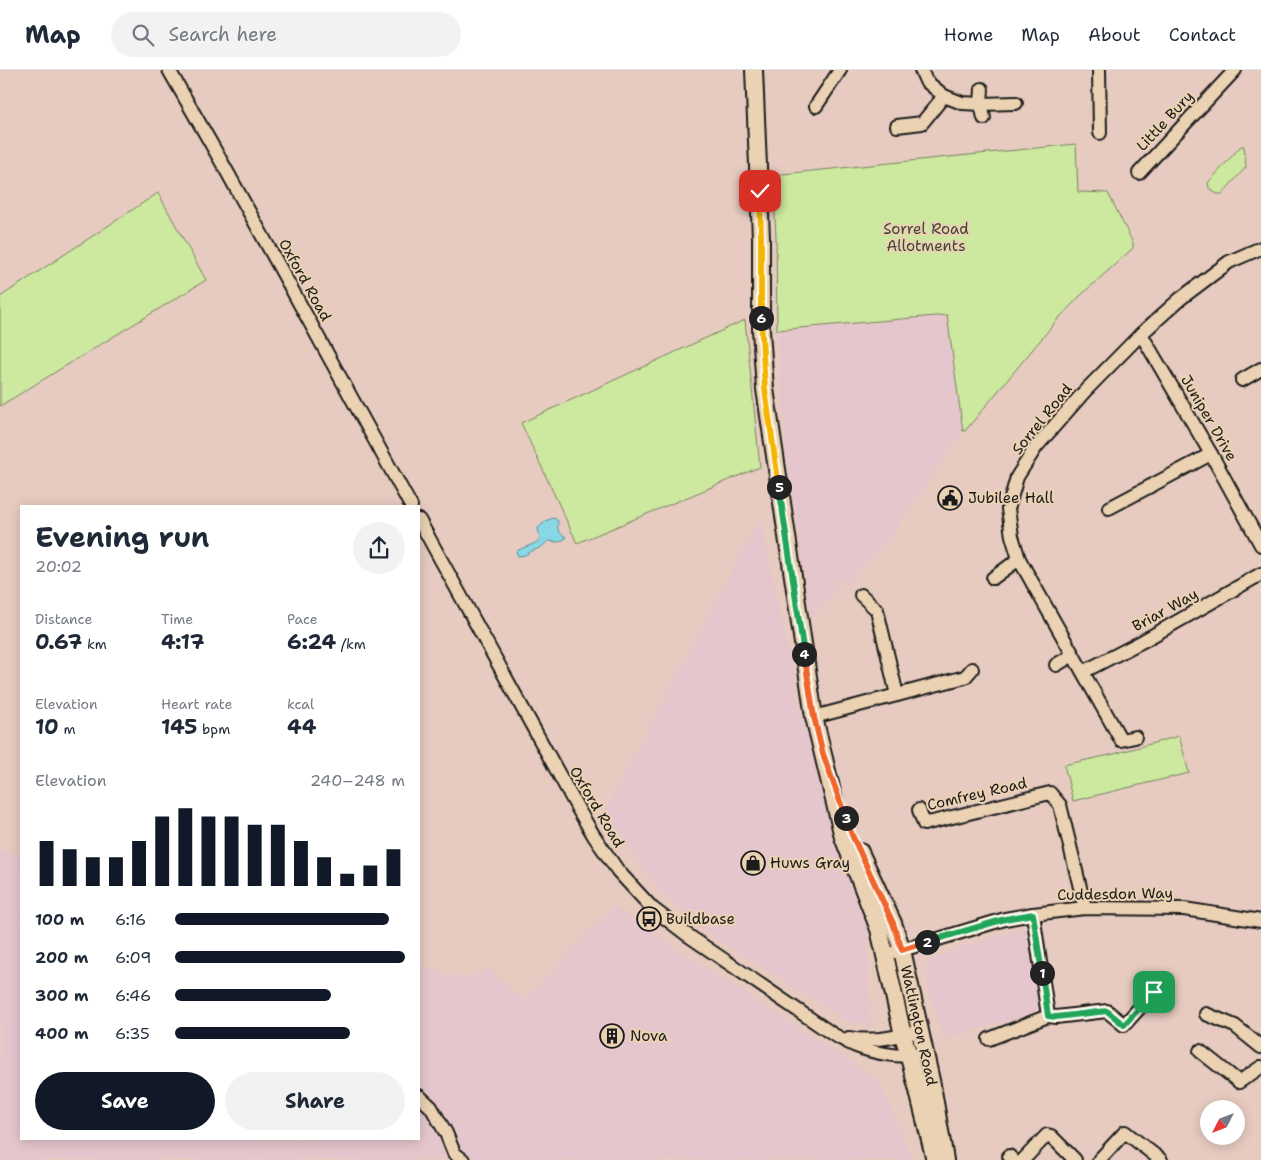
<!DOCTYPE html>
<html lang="en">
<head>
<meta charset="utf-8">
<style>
	:root { --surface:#fff; --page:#f2f2f3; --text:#1f2937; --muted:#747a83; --line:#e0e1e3; --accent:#111827 }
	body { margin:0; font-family:"Shantell Sans",sans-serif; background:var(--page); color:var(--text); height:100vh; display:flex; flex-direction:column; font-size:19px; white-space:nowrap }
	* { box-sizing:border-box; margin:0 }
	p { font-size:16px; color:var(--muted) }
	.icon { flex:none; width:28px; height:28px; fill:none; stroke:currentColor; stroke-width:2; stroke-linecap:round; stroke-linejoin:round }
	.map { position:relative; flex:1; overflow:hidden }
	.sheet { position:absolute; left:20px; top:435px; width:400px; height:635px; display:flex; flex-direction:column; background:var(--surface); border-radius:0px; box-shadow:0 2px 12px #0003 }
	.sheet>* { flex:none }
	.needle { width:32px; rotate:228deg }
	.buttons { position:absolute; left:1200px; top:1030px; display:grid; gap:10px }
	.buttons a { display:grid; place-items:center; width:45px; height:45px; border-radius:50%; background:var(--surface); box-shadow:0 2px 12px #0003; font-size:25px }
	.pin { position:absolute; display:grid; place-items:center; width:42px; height:42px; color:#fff; margin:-21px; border-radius:10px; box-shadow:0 2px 8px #0006 }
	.km { position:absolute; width:25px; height:25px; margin:-12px; border-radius:50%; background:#222; color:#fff; font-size:14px; line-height:25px; text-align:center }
	.round { display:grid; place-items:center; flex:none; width:52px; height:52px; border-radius:26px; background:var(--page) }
	.summary { display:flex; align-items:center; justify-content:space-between; height:85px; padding:0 15px }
	h1 { font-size:28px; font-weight:700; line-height:38px }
	.stats { display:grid; grid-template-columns:repeat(3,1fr); gap:8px; height:85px; padding:5px 15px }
	.stats div { display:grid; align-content:center }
	.stats b { font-size:21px; font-weight:700 }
	.stats small { font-size:14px; font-weight:400 }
	.stats p { font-size:14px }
	.chart { height:140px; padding:10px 15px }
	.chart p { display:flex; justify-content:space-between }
	.chart svg { width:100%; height:90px; margin-top:5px; stroke:var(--accent); stroke-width:6 }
	.cta { display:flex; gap:10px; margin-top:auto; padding:10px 15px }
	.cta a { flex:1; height:58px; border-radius:30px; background:var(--accent); color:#fff; font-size:20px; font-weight:700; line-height:58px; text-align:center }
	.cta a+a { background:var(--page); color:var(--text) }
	ul { padding:0 15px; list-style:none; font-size:16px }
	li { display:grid; grid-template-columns:80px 60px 1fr; align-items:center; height:38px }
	li i { height:12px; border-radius:6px; background:var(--accent) }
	header { display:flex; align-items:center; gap:30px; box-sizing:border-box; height:70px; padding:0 25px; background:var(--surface); border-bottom:1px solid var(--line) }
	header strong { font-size:24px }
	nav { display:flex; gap:28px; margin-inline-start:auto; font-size:18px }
	.search { width:350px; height:45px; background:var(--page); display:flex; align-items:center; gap:12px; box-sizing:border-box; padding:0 18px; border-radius:28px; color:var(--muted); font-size:19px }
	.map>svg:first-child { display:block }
</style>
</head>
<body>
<header>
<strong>Map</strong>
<div class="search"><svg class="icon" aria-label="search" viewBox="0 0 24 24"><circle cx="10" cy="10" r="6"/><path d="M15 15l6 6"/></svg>Search here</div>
<nav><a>Home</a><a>Map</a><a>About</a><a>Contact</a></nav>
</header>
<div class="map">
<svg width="1261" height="1090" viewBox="0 0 1261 1090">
	<rect width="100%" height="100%" fill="#e7cbc1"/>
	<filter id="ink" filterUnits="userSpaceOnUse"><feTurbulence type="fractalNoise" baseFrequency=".02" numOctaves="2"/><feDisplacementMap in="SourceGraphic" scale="10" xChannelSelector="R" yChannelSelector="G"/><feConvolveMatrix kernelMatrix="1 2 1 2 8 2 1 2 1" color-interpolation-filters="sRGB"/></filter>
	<g filter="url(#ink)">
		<!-- built -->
		<g fill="#e5c6cc">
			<polygon points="947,245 963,361 891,467 846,515 845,510 841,510 837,512 835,521 811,549 788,398 777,260"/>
			<polygon points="760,447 802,648 867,850 870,957 845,950 698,857 658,819 603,744"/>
			<polygon points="0,781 21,787 21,1069 419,1069 419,896 465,909 488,899 524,930 613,836 735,917 878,1009 913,1090 0,1090"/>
			<polygon points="1032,857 1041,941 943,970 927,915 927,892 956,879 990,868"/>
		</g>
		<!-- green -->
		<g fill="#cde89f" stroke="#74825e">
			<polygon points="1076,74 1078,122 1108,123 1133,173 1133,178 1079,227 1057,250 965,361 963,361 947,245 777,260 776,167 773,105"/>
			<polygon points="1241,76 1244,76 1246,97 1222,124 1217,124 1209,118 1208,113"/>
			<polygon points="158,123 206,210 0,336 0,227"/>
			<polygon points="745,250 760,397 577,473 521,353"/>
			<polygon points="1179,666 1189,703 1073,731 1064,695 1114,684"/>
		</g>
		<!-- water -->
		<path fill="#87d7e4" stroke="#5c8c94" d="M 554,448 L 558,451 C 557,461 558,461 566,467 L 565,469 L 558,472 L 548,471 C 543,476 541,478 534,480 C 527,483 527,486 518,486 L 516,482 C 523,476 533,476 540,470 L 538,458 L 547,450 Z"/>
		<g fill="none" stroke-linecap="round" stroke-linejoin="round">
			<!-- minor casing -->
			<g stroke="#1c1c1c" stroke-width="16">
				<g id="minor">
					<polyline points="169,0 225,98 411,436"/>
					<polyline points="1099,0 1100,63"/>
					<polyline points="982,19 981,34 984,48"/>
					<polyline points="944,26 962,33 981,34 1016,33"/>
					<polyline points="816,36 840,0"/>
					<polyline points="897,56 922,53 944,26 926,11 921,0"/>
					<polyline points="1139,103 1235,0"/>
					<polyline points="1141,264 1211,384 1261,475"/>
					<polyline points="1242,310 1261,299"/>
					<polyline points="1109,438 1211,384"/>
					<path d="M 419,450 L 578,739 L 594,766 L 618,801 L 652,838 L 686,864 L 834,965 C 841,968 848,973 856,976 C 871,982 899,988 915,985"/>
					<polyline points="993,508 1019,489"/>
					<polyline points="861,525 877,540 897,625"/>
					<polyline points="1056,595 1073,585"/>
					<polyline points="1083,602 1143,571 1261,504"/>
					<polyline points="814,647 965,607 972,599"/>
					<polyline points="1135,667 1121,670 1019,489 1012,466 1008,439 1017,407 1036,377 1084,322 1141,264 1180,229 1229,192 1261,178"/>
					<polyline points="919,740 924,754 1050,723 1060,735 1085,838"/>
					<polyline points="895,882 1005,849 1033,844 1085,838 1184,839 1261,851"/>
					<polyline points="1206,944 1235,956 1261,977"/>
					<polyline points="1048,946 1056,947 1107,941 1124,955 1154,922"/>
					<path d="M 849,968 C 870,972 890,968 911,963"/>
					<polyline points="989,969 1048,946 1033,844"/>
					<polyline points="1200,981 1239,1012 1261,997"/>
					<polyline points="419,1026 431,1037 446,1063 454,1083 463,1090"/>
					<polyline points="1009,1086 1013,1090"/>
					<polyline points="1023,1090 1047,1065 1051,1066 1075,1090"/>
					<polyline points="1099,1090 1125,1062 1161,1090"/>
				</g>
			</g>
			<!-- major casing -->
			<g stroke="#1c1c1c" stroke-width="20">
				<g id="major">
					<polyline points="754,0 761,168 761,260 765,319 814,647 843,767 879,859 903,965 917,1017 935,1090"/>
					<path id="s1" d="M 860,782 L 893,853 L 902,880 L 932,1015 L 945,1090"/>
				</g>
			</g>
			<!-- minor -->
			<use href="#minor" stroke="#ead2b2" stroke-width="12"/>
			<!-- major -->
			<use href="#major" stroke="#ead2b2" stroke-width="16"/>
		</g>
	</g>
	<g fill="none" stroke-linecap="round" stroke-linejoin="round" filter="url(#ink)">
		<!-- split-1 casing -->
		<g stroke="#fff" stroke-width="10">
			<polyline id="split-1" points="1042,903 1048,946 1056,947 1107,941 1124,955 1154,922"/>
		</g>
		<!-- split-2 casing -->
		<g stroke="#fff" stroke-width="10">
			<polyline id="split-2" points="927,872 1005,849 1033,844 1042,903"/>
		</g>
		<!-- split-3 casing -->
		<g stroke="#fff" stroke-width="10">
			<polyline id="split-3" points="846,748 852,765 893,853 902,880 927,872"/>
		</g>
		<!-- split-4 casing -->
		<g stroke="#fff" stroke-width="10">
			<polyline id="split-4" points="804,584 814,647 823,684 846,748"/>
		</g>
		<!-- split-5 casing -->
		<g stroke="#fff" stroke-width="10">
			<polyline id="split-5" points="779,417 804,584"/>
		</g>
		<!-- split-6 casing -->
		<g stroke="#fff" stroke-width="10">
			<polyline id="split-6" points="761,248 765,319 779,417"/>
		</g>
		<!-- split-7 casing -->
		<g stroke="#fff" stroke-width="10">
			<polyline id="split-7" points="760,121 761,168 761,248"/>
		</g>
		<!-- split-1 -->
		<use href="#split-1" stroke="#22a559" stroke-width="6"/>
		<!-- split-2 -->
		<use href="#split-2" stroke="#22a559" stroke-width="6"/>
		<!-- split-3 -->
		<use href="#split-3" stroke="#f0652b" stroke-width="6"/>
		<!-- split-4 -->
		<use href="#split-4" stroke="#f0652b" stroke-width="6"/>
		<!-- split-5 -->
		<use href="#split-5" stroke="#22a559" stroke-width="6"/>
		<!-- split-6 -->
		<use href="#split-6" stroke="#f5b400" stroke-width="6"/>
		<!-- split-7 -->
		<use href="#split-7" stroke="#f5b400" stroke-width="6"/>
	</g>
	<!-- icons -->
	<defs>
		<g id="civic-ring" transform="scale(1.25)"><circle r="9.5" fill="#ead2b2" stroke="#1c1c1c" stroke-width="1.5"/><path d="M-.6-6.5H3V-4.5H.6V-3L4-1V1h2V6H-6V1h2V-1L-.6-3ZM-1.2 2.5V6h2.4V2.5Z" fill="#1c1c1c"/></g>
		<g id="shop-ring" transform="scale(1.25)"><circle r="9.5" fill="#ead2b2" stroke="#1c1c1c" stroke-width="1.5"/><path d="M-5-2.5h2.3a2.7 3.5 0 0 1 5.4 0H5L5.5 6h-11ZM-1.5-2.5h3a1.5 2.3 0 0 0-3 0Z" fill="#1c1c1c"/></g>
		<g id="bus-ring" transform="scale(1.25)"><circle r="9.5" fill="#ead2b2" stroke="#1c1c1c" stroke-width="1.5"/><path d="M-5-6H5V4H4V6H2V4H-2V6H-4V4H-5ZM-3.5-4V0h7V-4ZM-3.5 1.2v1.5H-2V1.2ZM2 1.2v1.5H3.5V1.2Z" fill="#1c1c1c"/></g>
		<g id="building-ring" transform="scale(1.25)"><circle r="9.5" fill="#ead2b2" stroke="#1c1c1c" stroke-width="1.5"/><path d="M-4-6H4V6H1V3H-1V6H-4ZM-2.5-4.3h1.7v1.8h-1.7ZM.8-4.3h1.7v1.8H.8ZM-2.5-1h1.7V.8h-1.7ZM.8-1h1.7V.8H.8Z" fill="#1c1c1c"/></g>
	</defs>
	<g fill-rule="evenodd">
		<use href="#civic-ring" x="950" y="428"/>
		<use href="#shop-ring" x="753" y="793"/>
		<use href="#bus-ring" x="649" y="849"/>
		<use href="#building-ring" x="612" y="966"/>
	</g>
	<g text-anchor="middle" stroke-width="4" stroke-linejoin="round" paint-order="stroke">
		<!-- street labels -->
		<g font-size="15" fill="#1c1c1c" stroke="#ead2b2">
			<text transform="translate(1165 51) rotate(-47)" y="5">Little Bury</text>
			<text transform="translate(305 210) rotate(61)" y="5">Oxford Road</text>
			<text transform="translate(1209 348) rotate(60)" y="5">Juniper Drive</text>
			<text transform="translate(1042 349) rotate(-51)" y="5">Sorrel Road</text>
			<text transform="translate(1165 540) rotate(-29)" y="5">Briar Way</text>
			<text transform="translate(977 724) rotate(-13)" y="5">Comfrey Road</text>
			<text transform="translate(597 737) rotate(59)" y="5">Oxford Road</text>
			<text transform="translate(1115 824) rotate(-1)" y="5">Cuddesdon Way</text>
			<text dy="5" stroke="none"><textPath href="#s1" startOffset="184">Watlington Road</textPath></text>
		</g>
		<!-- park labels -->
		<g font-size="15" fill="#3f4536" stroke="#ead2b2">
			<text x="926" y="164">Sorrel Road<tspan x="926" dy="17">Allotments</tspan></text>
		</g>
		<!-- poi labels -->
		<g font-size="15" fill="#1c1c1c" stroke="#ead2b2" text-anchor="start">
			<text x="968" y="433">Jubilee Hall</text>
			<text x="770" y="798">Huws Gray</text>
			<text x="666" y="854">Buildbase</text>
			<text x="630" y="971">Nova</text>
		</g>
	</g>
</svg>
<div class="buttons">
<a><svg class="needle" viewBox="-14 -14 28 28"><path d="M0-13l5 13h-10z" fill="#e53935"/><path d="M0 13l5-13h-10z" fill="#747a83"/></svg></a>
</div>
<div class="pin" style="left:1154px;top:922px;background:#1e9e55"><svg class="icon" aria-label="arrive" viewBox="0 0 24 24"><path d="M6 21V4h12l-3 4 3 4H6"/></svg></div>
<div class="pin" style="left:760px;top:121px;background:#d93025"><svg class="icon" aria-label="check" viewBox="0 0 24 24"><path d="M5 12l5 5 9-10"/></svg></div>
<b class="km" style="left:1042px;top:903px">1</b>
<b class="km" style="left:927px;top:872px">2</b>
<b class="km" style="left:846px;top:748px">3</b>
<b class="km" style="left:804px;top:584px">4</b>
<b class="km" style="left:779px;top:417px">5</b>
<b class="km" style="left:761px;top:248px">6</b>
<section class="sheet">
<div class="summary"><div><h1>Evening run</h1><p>20:02</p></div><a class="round"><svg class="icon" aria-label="share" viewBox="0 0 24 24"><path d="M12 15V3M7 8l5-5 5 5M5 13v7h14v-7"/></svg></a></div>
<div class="stats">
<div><p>Distance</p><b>0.67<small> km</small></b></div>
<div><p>Time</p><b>4:17</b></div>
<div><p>Pace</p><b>6:24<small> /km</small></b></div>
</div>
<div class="stats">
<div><p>Elevation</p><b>10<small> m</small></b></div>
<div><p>Heart rate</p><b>145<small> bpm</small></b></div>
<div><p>kcal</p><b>44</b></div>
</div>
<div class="chart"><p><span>Elevation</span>240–248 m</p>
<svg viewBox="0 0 160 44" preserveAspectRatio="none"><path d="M5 44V22M15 44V26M25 44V30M35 44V30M45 44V22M55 44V10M65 44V6M75 44V10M85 44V10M95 44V14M105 44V14M115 44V22M125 44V30M135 44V38M145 44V34M155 44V26"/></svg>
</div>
<ul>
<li><b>100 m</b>6:16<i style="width:93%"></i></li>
<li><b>200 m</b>6:09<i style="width:100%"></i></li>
<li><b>300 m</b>6:46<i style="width:68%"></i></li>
<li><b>400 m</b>6:35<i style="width:76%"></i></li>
</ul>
<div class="cta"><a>Save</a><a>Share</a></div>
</section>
</div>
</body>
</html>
